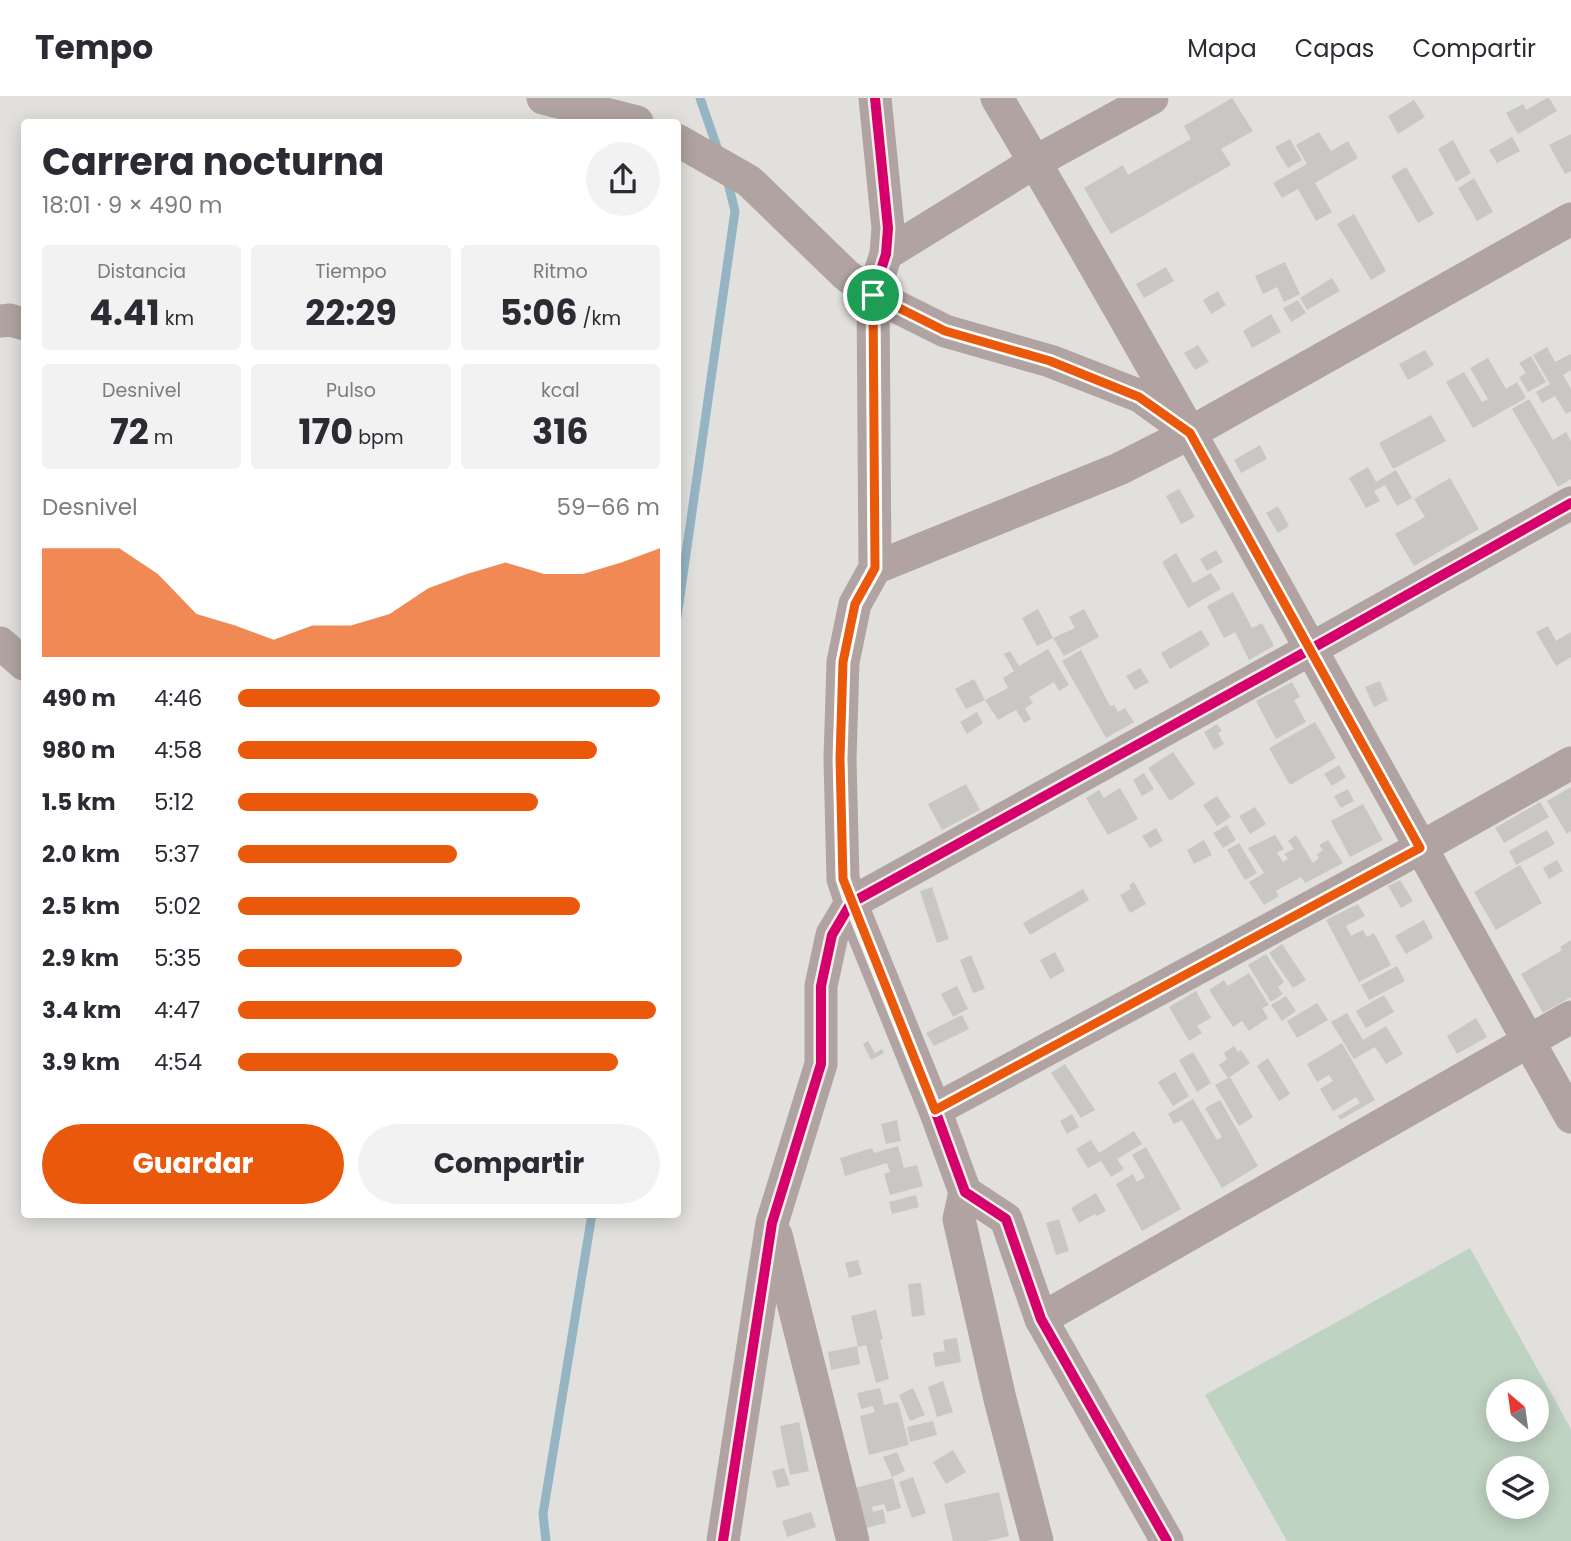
<!DOCTYPE html>
<html lang="es">
<head>
<meta charset="utf-8">
<style>
	:root { --surface:#fff; --page:#f2f2f3; --text:#2b2b33; --muted:#7c7c81; --line:#e1e1e2; --accent:#ea580c }
	body { margin:0; font-family:Poppins,sans-serif; background:var(--page); color:var(--text); height:100vh; display:flex; flex-direction:column; font-size:26px; white-space:nowrap }
	* { box-sizing:border-box; margin:0 }
	p { font-size:23px; color:var(--muted) }
	.icon { flex:none; width:38px; height:38px; fill:none; stroke:currentColor; stroke-width:2; stroke-linecap:round; stroke-linejoin:round }
	.map { position:relative; flex:1; overflow:hidden }
	.drawer { position:absolute; left:21px; top:21px; width:660px; height:1099px; display:flex; flex-direction:column; background:var(--surface); border-radius:7px; box-shadow:0 4px 18px #0003 }
	.drawer>* { flex:none }
	.needle { width:46px; rotate:331deg }
	.tools { position:absolute; left:1486px; top:1281px; display:grid; gap:14px }
	.tools a { display:grid; place-items:center; width:63px; height:63px; border-radius:50%; background:var(--surface); box-shadow:0 4px 18px #0003; font-size:35px }
	.pin { position:absolute; display:grid; place-items:center; width:60px; height:60px; color:#fff; margin:-30px; border:4px solid #fff; border-radius:50%; box-shadow:0 2px 7px #0007 }
	.round { display:grid; place-items:center; flex:none; width:74px; height:74px; border-radius:37px; background:var(--page) }
	.headline { display:flex; align-items:center; justify-content:space-between; height:119px; padding:0 21px }
	h1 { font-size:38px; font-weight:700; line-height:52px }
	.stats { display:grid; grid-template-columns:repeat(3,1fr); gap:10px; height:119px; padding:7px 21px }
	.stats div { display:grid; align-content:center; border-radius:7px; background:var(--page); text-align:center }
	.stats b { font-size:35px; font-weight:700 }
	.stats small { font-size:19px; font-weight:400 }
	.stats p { font-size:19px }
	.chart { height:196px; padding:14px 21px }
	.chart p { display:flex; justify-content:space-between }
	.chart svg { width:100%; height:126px; margin-top:7px; fill:var(--accent); opacity:.7 }
	.action { display:flex; gap:14px; margin-top:auto; padding:14px 21px }
	.action a { flex:1; height:80px; border-radius:42px; background:var(--accent); color:#fff; font-size:28px; font-weight:700; line-height:80px; text-align:center }
	.action a+a { background:var(--page); color:var(--text) }
	ul { padding:0 21px; list-style:none; font-size:23px }
	li { display:grid; grid-template-columns:112px 84px 1fr; align-items:center; height:52px }
	li i { height:18px; border-radius:9px; background:var(--accent) }
	header { display:flex; align-items:center; gap:42px; box-sizing:border-box; height:98px; padding:0 35px; background:var(--surface); border-bottom:2px solid var(--line) }
	header strong { font-size:33px }
	nav { display:flex; gap:38px; margin-inline-start:auto; font-size:24px }
	.map>svg:first-child { display:block }
</style>
</head>
<body>
<header>
<strong>Tempo</strong>
<nav><a>Mapa</a><a>Capas</a><a>Compartir</a></nav>
</header>
<div class="map">
<svg width="1571" height="1443" viewBox="0 0 1571 1443">
	<rect width="100%" height="100%" fill="#e1e0dc"/>
	<!-- green -->
	<path fill="#bfd3c2" fill-rule="evenodd" d="M 1470,1150 L 1571,1331 L 1571,1443 L 1287,1443 L 1205,1297 ZM 1498,1293 L 1536,1293 L 1536,1332 L 1498,1332 ZM 1498,1370 L 1536,1370 L 1536,1409 L 1498,1409 Z"/>
	<g fill="none" stroke-linecap="round" stroke-linejoin="round">
		<!-- stream -->
		<g stroke="#96b5c4" stroke-width="9">
			<polyline points="700,0 719,55"/>
			<polyline points="677,519 735,113 727,81"/>
			<polyline points="546,1443 543,1416 592,1116"/>
		</g>
	</g>
	<!-- building -->
	<g fill="#c8c7c4">
		<polygon points="1232,0 1253,33 1221,51 1231,67 1111,136 1084,90 1123,67 1128,77 1191,41 1184,28"/>
		<polygon points="1547,0 1549,0 1557,13 1518,36 1506,15 1523,6 1526,12"/>
		<polygon points="1414,2 1425,19 1398,36 1388,18"/>
		<polygon points="1319,34 1331,53 1348,43 1358,60 1315,85 1332,114 1316,123 1298,91 1282,100 1273,85 1307,66 1296,47"/>
		<polygon points="1571,36 1571,73 1565,76 1549,47"/>
		<polygon points="1512,39 1520,53 1497,65 1489,52"/>
		<polygon points="1290,41 1302,62 1288,70 1275,49"/>
		<polygon points="1453,42 1471,75 1456,84 1438,51"/>
		<polygon points="1406,69 1434,116 1418,125 1391,78"/>
		<polygon points="1474,80 1493,114 1477,123 1458,90"/>
		<polygon points="1354,116 1386,173 1371,182 1337,126"/>
		<polygon points="1285,164 1300,196 1284,204 1277,189 1263,196 1255,178"/>
		<polygon points="1166,169 1174,183 1144,200 1136,186"/>
		<polygon points="1332,180 1340,193 1307,212 1300,200"/>
		<polygon points="1218,193 1226,207 1211,216 1203,202"/>
		<polygon points="1298,202 1306,215 1291,224 1283,210"/>
		<polygon points="1271,216 1281,234 1252,250 1243,233"/>
		<polygon points="1198,247 1209,264 1195,272 1184,255"/>
		<polygon points="1547,249 1555,264 1571,256 1571,272 1563,277 1571,291 1571,313 1566,316 1555,298 1542,305 1536,294 1550,286 1533,257"/>
		<polygon points="1425,252 1434,267 1408,282 1399,266"/>
		<polygon points="1531,258 1546,284 1528,294 1519,279 1526,275 1519,265"/>
		<polygon points="1488,260 1506,291 1517,284 1526,300 1473,330 1446,284 1464,274 1482,304 1488,301 1470,270"/>
		<polygon points="1529,301 1553,342 1566,334 1571,343 1571,381 1558,389 1512,311"/>
		<polygon points="1431,317 1446,343 1393,371 1379,345"/>
		<polygon points="1260,347 1267,361 1241,375 1234,362"/>
		<polygon points="1368,369 1376,384 1396,372 1412,400 1397,408 1385,387 1374,393 1380,403 1366,410 1349,380"/>
		<polygon points="1450,380 1479,431 1414,468 1395,436 1425,419 1414,401"/>
		<polygon points="1179,391 1195,419 1181,426 1166,398"/>
		<polygon points="1278,408 1289,428 1278,435 1266,415"/>
		<polygon points="1216,452 1223,464 1207,473 1200,461"/>
		<polygon points="1176,455 1193,485 1211,475 1221,491 1188,510 1162,464"/>
		<polygon points="1233,494 1252,530 1262,525 1274,548 1249,562 1235,534 1224,540 1207,508"/>
		<polygon points="1038,511 1053,540 1037,548 1022,520"/>
		<polygon points="1084,511 1099,539 1064,558 1053,540 1075,530 1069,519"/>
		<polygon points="1548,528 1556,543 1571,534 1571,559 1556,568 1536,534"/>
		<polygon points="1201,532 1210,547 1170,571 1161,555"/>
		<polygon points="1048,551 1069,587 1059,593 1054,584 1029,599 1033,605 1025,610 1031,621 1024,625 1016,612 998,622 985,602 1008,590 1003,580 1014,573 1004,556 1010,553 1019,568"/>
		<polygon points="1081,552 1110,608 1114,607 1118,614 1125,610 1134,624 1106,640 1062,563"/>
		<polygon points="1140,570 1149,584 1135,592 1126,578"/>
		<polygon points="974,581 985,602 966,611 955,591"/>
		<polygon points="1380,583 1388,602 1374,609 1365,589"/>
		<polygon points="1292,584 1300,599 1294,602 1306,624 1276,641 1256,603"/>
		<polygon points="977,614 983,625 967,636 960,624"/>
		<polygon points="1315,624 1336,660 1290,687 1269,650"/>
		<polygon points="1217,626 1222,633 1218,635 1224,646 1214,652 1204,634"/>
		<polygon points="1173,654 1195,686 1170,703 1148,670"/>
		<polygon points="1339,667 1346,679 1332,688 1324,676"/>
		<polygon points="1144,675 1154,691 1142,698 1133,682"/>
		<polygon points="966,686 980,712 942,732 928,706"/>
		<polygon points="1571,689 1571,733 1567,736 1547,703"/>
		<polygon points="1120,690 1138,721 1108,737 1086,700 1099,692 1104,700"/>
		<polygon points="1348,691 1354,703 1341,710 1334,698"/>
		<polygon points="1217,698 1231,719 1217,728 1203,707"/>
		<polygon points="1540,704 1549,719 1504,745 1495,730"/>
		<polygon points="1363,706 1383,742 1350,759 1331,723"/>
		<polygon points="1255,709 1266,726 1250,736 1239,718"/>
		<polygon points="1227,727 1236,742 1223,750 1213,735"/>
		<polygon points="1156,730 1163,743 1150,750 1142,738"/>
		<polygon points="1547,732 1555,746 1516,767 1509,753"/>
		<polygon points="1275,737 1284,751 1277,755 1283,764 1288,761 1284,756 1294,751 1288,743 1296,737 1313,765 1319,760 1317,756 1323,752 1319,747 1328,742 1343,765 1305,785 1301,779 1276,793 1279,798 1264,807 1249,784 1264,775 1248,750"/>
		<polygon points="1204,742 1212,757 1194,766 1187,752"/>
		<polygon points="1239,745 1257,775 1245,782 1227,752"/>
		<polygon points="1557,762 1563,773 1549,781 1543,770"/>
		<polygon points="1520,767 1542,805 1496,832 1474,794"/>
		<polygon points="1400,782 1413,803 1401,810 1388,788"/>
		<polygon points="1134,784 1146,806 1130,815 1120,797 1131,791 1129,787"/>
		<polygon points="932,789 949,841 937,845 920,793"/>
		<polygon points="1083,791 1089,802 1030,837 1023,825"/>
		<polygon points="1358,806 1365,818 1346,828 1351,838 1363,832 1367,839 1374,835 1391,867 1359,884 1326,822"/>
		<polygon points="1424,822 1433,840 1406,856 1395,838"/>
		<polygon points="1571,842 1571,899 1543,915 1521,876 1562,852 1560,849"/>
		<polygon points="1282,846 1306,882 1293,890 1269,855"/>
		<polygon points="1055,854 1065,873 1050,881 1040,862"/>
		<polygon points="1266,856 1284,884 1278,889 1283,896 1271,904 1248,867"/>
		<polygon points="971,857 985,891 973,895 960,862"/>
		<polygon points="1397,868 1405,883 1369,902 1361,887"/>
		<polygon points="1249,875 1269,907 1262,910 1268,920 1249,933 1242,923 1233,929 1209,892 1224,882 1228,888"/>
		<polygon points="957,888 968,911 953,919 941,896"/>
		<polygon points="1196,893 1211,920 1197,928 1202,935 1189,943 1169,909"/>
		<polygon points="1384,897 1394,914 1366,930 1356,913"/>
		<polygon points="1286,898 1296,913 1282,923 1271,907"/>
		<polygon points="1317,905 1328,922 1297,940 1287,923"/>
		<polygon points="1347,915 1363,942 1386,928 1403,956 1386,966 1375,949 1354,961 1331,924"/>
		<polygon points="962,917 969,931 934,948 926,935"/>
		<polygon points="1476,920 1487,939 1457,956 1447,938"/>
		<polygon points="868,943 875,955 882,951 884,955 871,962 863,946"/>
		<polygon points="1342,945 1375,1002 1340,1022 1338,1018 1360,1005 1356,999 1333,1013 1320,991 1333,983 1329,977 1317,984 1307,966"/>
		<polygon points="1234,948 1238,954 1241,952 1250,965 1230,979 1253,1019 1239,1028 1215,987 1228,980 1219,967 1227,961 1224,955"/>
		<polygon points="1193,954 1211,985 1197,994 1179,962"/>
		<polygon points="1268,960 1290,996 1279,1003 1257,968"/>
		<polygon points="1065,966 1095,1012 1081,1020 1051,975"/>
		<polygon points="1175,974 1189,998 1173,1008 1158,984"/>
		<polygon points="1193,1001 1217,1042 1222,1039 1205,1010 1220,1002 1258,1068 1222,1090 1182,1022 1174,1026 1168,1016"/>
		<polygon points="1072,1016 1079,1029 1067,1036 1060,1023"/>
		<polygon points="897,1022 901,1043 886,1046 881,1026"/>
		<polygon points="1134,1033 1142,1046 1117,1061 1124,1071 1111,1079 1101,1063 1088,1070 1076,1051 1091,1042 1099,1055"/>
		<polygon points="898,1048 904,1070 917,1067 923,1088 890,1097 884,1076 890,1074 887,1065 845,1078 840,1060 872,1050 874,1055"/>
		<polygon points="1146,1049 1181,1111 1142,1133 1116,1086 1133,1076 1137,1084 1145,1079 1132,1057"/>
		<polygon points="1096,1095 1106,1113 1097,1118 1095,1116 1079,1125 1071,1110"/>
		<polygon points="916,1097 919,1109 892,1116 889,1104"/>
		<polygon points="1059,1121 1069,1153 1056,1157 1046,1125"/>
		<polygon points="858,1162 862,1176 849,1180 845,1165"/>
		<polygon points="921,1185 925,1217 912,1219 908,1186"/>
		<polygon points="876,1212 883,1241 880,1242 889,1281 876,1285 866,1247 858,1249 851,1218"/>
		<polygon points="957,1240 961,1264 935,1269 933,1255 945,1253 943,1242"/>
		<polygon points="857,1248 860,1266 831,1272 828,1254"/>
		<polygon points="943,1283 953,1314 937,1319 928,1289"/>
		<polygon points="880,1290 884,1307 898,1304 909,1347 869,1357 860,1318 875,1314 873,1308 861,1311 857,1295"/>
		<polygon points="913,1290 925,1317 910,1323 899,1297"/>
		<polygon points="933,1323 937,1337 910,1344 907,1329"/>
		<polygon points="799,1324 809,1373 790,1377 780,1328"/>
		<polygon points="953,1352 966,1374 946,1386 933,1364"/>
		<polygon points="897,1354 905,1373 892,1379 883,1359"/>
		<polygon points="784,1370 790,1387 777,1390 772,1373"/>
		<polygon points="913,1379 926,1415 912,1420 899,1384"/>
		<polygon points="893,1380 901,1410 887,1414 884,1406 872,1409 873,1414 883,1411 886,1425 858,1432 855,1390"/>
		<polygon points="999,1394 1009,1438 987,1443 953,1443 944,1406"/>
		<polygon points="811,1414 816,1429 787,1439 782,1423"/>
	</g>
	<g fill="none" stroke-linecap="round" stroke-linejoin="round">
		<!-- street -->
		<g stroke="#b0a3a1" stroke-width="33">
			<polyline points="543,0 637,24"/>
			<path d="M 997,0 C 1196,336 1380,679 1571,1019"/>
			<polyline points="677,42 749,83 846,177 873,197 945,233 1050,263 1140,298 1183,329"/>
			<polyline points="886,156 1035,64 1152,0"/>
			<polyline points="0,223 10,222 24,226"/>
			<polyline points="875,470 1119,371 1190,335 1571,121"/>
			<polyline points="0,545 24,566"/>
			<polyline points="935,1012 1420,750 1571,665"/>
			<polyline points="965,1094 959,1121 1000,1301 1037,1443"/>
			<polyline points="776,1137 853,1443"/>
			<polyline points="1041,1221 1571,919"/>
			<polyline points="723,1443 772,1125 821,966 821,888 832,837 851,805 843,781 840,661 843,564 855,506 875,470 873,197 886,156 888,130 875,0"/>
			<polyline points="1167,1443 1041,1221 1006,1121 965,1094 935,1012 851,805 1309,552 1571,405"/>
		</g>
		<!-- cycleway casing -->
		<g stroke="#f1efe6" stroke-width="15">
			<g id="cycleway">
				<polyline points="723,1443 772,1125 821,966 821,888 832,837 851,805 843,781 840,661 843,564 855,506 875,470 873,197 886,156 888,130 875,0"/>
				<polyline points="1167,1443 1041,1221 1006,1121 965,1094 935,1012 851,805 1309,552 1571,405"/>
			</g>
		</g>
		<!-- cycleway -->
		<use href="#cycleway" stroke="#d6006c" stroke-width="10"/>
	</g>
	<g fill="none" stroke-linecap="round" stroke-linejoin="round">
		<!-- route casing -->
		<g stroke="#fff" stroke-width="14">
			<polygon id="route" points="873,197 945,233 1050,263 1139,299 1190,335 1420,750 935,1012 843,781 840,661 843,564 855,506 875,470"/>
		</g>
		<!-- route -->
		<use href="#route" stroke="#ea580c" stroke-width="9"/>
	</g>
</svg>
<div class="tools">
<a><svg class="needle" viewBox="-14 -14 28 28"><path d="M0-13l5 13h-10z" fill="#e53935"/><path d="M0 13l5-13h-10z" fill="#7c7c81"/></svg></a>
<a><svg class="icon" aria-label="layers" viewBox="0 0 24 24"><path d="M12 4l9 5-9 5-9-5zM3 14l9 5 9-5"/></svg></a>
</div>
<div class="pin" style="left:873px;top:197px;background:#1e9e55"><svg class="icon" aria-label="arrive" viewBox="0 0 24 24"><path d="M6 21V4h12l-3 4 3 4H6"/></svg></div>
<section class="drawer">
<div class="headline"><div><h1>Carrera nocturna</h1><p>18:01 · 9 × 490 m</p></div><a class="round"><svg class="icon" aria-label="share" viewBox="0 0 24 24"><path d="M12 15V3M7 8l5-5 5 5M5 13v7h14v-7"/></svg></a></div>
<div class="stats">
<div><p>Distancia</p><b>4.41<small> km</small></b></div>
<div><p>Tiempo</p><b>22:29</b></div>
<div><p>Ritmo</p><b>5:06<small> /km</small></b></div>
</div>
<div class="stats">
<div><p>Desnivel</p><b>72<small> m</small></b></div>
<div><p>Pulso</p><b>170<small> bpm</small></b></div>
<div><p>kcal</p><b>316</b></div>
</div>
<div class="chart"><p><span>Desnivel</span>59–66 m</p>
<svg viewBox="0 0 160 44" preserveAspectRatio="none"><path d="M0 44V6L10 6L20 6L30 15L40 29L50 33L60 38L70 33L80 33L90 29L100 20L110 15L120 11L130 15L140 15L150 11L160 6V44z"/></svg>
</div>
<ul>
<li><b>490 m</b>4:46<i style="width:100%"></i></li>
<li><b>980 m</b>4:58<i style="width:85%"></i></li>
<li><b>1.5 km</b>5:12<i style="width:71%"></i></li>
<li><b>2.0 km</b>5:37<i style="width:52%"></i></li>
<li><b>2.5 km</b>5:02<i style="width:81%"></i></li>
<li><b>2.9 km</b>5:35<i style="width:53%"></i></li>
<li><b>3.4 km</b>4:47<i style="width:99%"></i></li>
<li><b>3.9 km</b>4:54<i style="width:90%"></i></li>
</ul>
<div class="action"><a>Guardar</a><a>Compartir</a></div>
</section>
</div>
</body>
</html>
